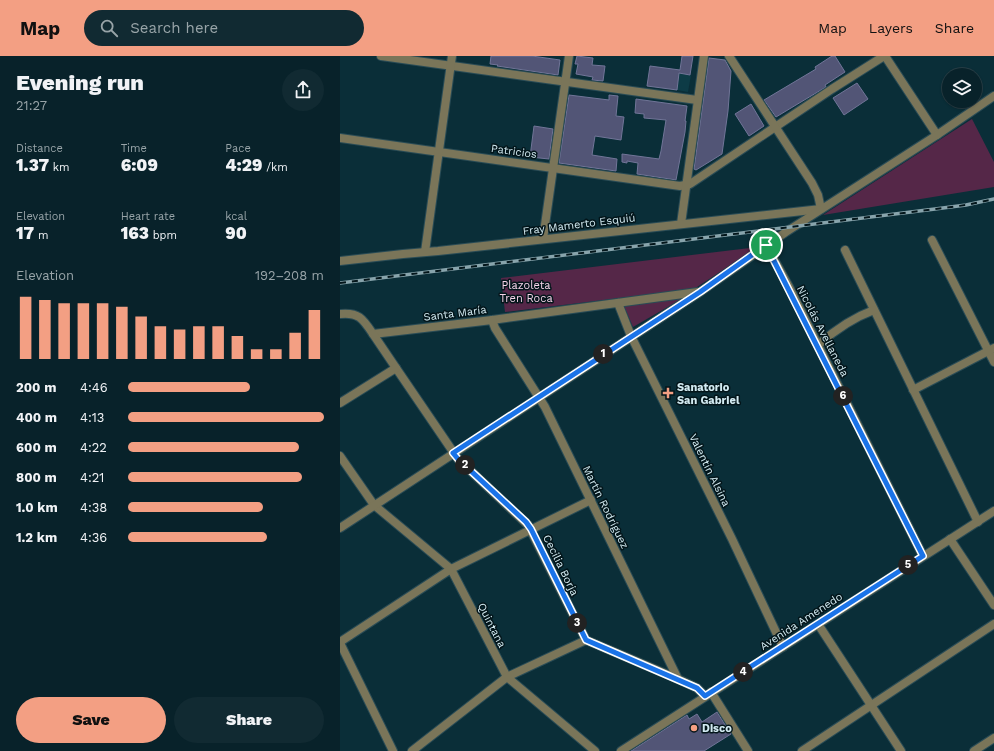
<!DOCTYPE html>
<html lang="en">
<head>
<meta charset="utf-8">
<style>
	:root { --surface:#08222a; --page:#112a32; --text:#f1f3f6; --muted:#98a4a8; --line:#293f47; --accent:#f39f83 }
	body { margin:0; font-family:"Work Sans",sans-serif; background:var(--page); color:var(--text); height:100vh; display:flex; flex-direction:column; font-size:15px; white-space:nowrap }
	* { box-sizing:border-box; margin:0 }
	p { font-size:13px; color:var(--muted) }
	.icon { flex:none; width:22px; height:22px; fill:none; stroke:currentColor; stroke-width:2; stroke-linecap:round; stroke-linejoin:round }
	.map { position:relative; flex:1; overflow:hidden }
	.side { display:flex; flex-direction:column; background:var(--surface); width:340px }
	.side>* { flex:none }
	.fabs { position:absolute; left:602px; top:12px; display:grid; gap:8px }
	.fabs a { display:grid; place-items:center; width:40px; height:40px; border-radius:50%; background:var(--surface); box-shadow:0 1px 3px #0004,0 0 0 1px var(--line); font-size:20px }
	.pin { position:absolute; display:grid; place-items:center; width:34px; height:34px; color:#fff; margin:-17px; border:2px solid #fff; border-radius:50%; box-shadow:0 1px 4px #0007 }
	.km { position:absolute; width:20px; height:20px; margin:-10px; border-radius:50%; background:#222; color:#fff; font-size:11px; line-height:20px; text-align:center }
	.round { display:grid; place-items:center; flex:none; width:42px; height:42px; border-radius:21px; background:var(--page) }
	.headline { display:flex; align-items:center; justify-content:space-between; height:68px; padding:0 16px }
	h1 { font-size:22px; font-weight:800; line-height:30px }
	.metrics { display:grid; grid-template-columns:repeat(3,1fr); gap:6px; height:68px; padding:4px 16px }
	.metrics div { display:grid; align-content:center }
	.metrics b { font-size:17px; font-weight:800 }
	.metrics small { font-size:11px; font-weight:400 }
	.metrics p { font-size:11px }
	.chart { height:112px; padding:8px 16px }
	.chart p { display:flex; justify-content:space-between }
	.chart svg { width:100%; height:72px; margin-top:4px; stroke:var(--accent); stroke-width:6 }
	.action { display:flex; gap:8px; margin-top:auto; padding:8px 16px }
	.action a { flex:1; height:46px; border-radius:24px; background:var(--accent); color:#111; font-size:16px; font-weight:800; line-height:46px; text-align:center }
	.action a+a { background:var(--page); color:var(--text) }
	ul { padding:0 16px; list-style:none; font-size:13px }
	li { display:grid; grid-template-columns:64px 48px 1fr; align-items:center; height:30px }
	li i { height:10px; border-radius:5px; background:var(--accent) }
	header { display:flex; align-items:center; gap:24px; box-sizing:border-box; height:56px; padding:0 20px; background:var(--accent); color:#111 }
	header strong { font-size:19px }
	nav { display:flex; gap:22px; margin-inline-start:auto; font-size:14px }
	.search { width:280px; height:36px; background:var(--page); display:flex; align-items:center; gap:10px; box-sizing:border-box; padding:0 14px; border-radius:22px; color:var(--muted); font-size:15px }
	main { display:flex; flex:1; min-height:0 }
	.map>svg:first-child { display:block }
</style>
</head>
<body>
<header>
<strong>Map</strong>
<div class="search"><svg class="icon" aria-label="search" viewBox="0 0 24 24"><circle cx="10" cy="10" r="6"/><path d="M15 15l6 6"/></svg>Search here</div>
<nav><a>Map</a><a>Layers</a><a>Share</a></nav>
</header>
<main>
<section class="side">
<div class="headline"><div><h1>Evening run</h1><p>21:27</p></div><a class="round"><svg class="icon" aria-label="share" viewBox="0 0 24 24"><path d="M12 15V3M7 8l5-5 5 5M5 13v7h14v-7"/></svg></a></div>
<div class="metrics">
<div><p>Distance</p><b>1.37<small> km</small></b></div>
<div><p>Time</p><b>6:09</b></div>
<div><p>Pace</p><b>4:29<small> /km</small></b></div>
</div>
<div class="metrics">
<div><p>Elevation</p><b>17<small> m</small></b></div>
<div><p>Heart rate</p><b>163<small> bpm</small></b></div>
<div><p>kcal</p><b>90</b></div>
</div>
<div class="chart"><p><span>Elevation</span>192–208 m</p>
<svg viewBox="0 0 160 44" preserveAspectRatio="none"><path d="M5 44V6M15 44V8M25 44V10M35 44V10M45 44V10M55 44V12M65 44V18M75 44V24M85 44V26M95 44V24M105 44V24M115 44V30M125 44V38M135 44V38M145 44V28M155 44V14"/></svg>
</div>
<ul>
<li><b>200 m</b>4:46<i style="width:62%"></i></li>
<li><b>400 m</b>4:13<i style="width:100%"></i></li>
<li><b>600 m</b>4:22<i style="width:87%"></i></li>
<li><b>800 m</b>4:21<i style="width:89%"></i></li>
<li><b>1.0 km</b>4:38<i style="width:69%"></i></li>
<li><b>1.2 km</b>4:36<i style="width:71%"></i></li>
</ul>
<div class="action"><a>Save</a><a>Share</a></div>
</section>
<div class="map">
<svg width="654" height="695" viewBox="0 0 654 695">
	<rect width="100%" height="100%" fill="#0a2e38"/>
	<!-- built -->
	<polygon fill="#0d3b46" points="339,17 351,19 348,36 337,34"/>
	<!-- green -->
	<g fill="#552748">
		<polygon points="632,63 654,106 654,131 483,159"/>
		<polygon points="418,191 354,233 165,256 161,222"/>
		<polygon points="345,241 293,271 284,250"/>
	</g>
	<!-- building -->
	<g fill="#525576" stroke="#717598">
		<polygon points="151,0 192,0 220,4 218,19 157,10 158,9 150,8"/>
		<polygon points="237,0 253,2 252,9 265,10 263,25 252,24 253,21 236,18 238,8 235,8"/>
		<polygon points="342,0 353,0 350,19 339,17 337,34 307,30 310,10 340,14"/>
		<polygon points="492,0 495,0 505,16 485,29 486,31 436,61 424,44 476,13 475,11"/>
		<polygon points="369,2 385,4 391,15 388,55 382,98 356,114 354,113"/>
		<polygon points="517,27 528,43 504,59 493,42"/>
		<polygon points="229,39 269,44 269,39 278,40 276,60 284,61 281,84 255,80 252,99 277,103 276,115 219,107"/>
		<polygon points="296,43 347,50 345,65 346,65 345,76 336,124 297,118 298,107 287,105 287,107 282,106 282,98 319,103 321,95 326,64 304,62 304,58 295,57"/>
		<polygon points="411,48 424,70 409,80 395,58"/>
		<polygon points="194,70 213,73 209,103 190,101"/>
		<polygon points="377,656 391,678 364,695 291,695 347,659 349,663 357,658 362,666"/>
	</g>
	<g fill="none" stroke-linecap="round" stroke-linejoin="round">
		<!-- minor casing -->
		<g stroke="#2a4c56" stroke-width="10">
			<g id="minor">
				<polyline points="41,0 357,44"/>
				<polyline points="545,0 597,79"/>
				<polyline points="0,82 340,130 350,128 492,33 544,0"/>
				<polyline points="341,168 364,0"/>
				<polyline points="203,183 229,0"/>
				<polyline points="592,184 654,306"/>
				<polyline points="426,189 449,231 583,500"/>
				<polyline points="505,194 638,466"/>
				<polyline points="85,196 112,0"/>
				<polyline points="0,205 63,198 98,195 481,153 478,139 472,127 389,0"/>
				<polyline points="278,247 291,280 392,483 443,591"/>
				<path d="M 0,258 C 19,256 23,263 33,278 L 152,264 L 358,236"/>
				<polyline points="152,264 155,272 205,351 338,623 357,632 365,640"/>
				<polyline points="33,278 56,312 118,403 188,469 246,584 338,623"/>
				<path d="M 478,289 C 495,274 512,262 534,254"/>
				<polyline points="573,334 654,292"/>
				<polyline points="0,347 56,312"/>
				<polyline points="0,400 34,449 111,513 167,621 255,695"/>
				<polyline points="0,472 360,236 446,176 597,79 654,40"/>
				<polyline points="610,483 654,549"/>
				<polyline points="478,568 561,695"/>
				<polyline points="0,586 111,513 251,444"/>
				<polyline points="0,587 53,695"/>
				<polyline points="371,636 408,695"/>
				<polyline points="72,695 167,621 246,584"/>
				<polyline points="281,695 654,455"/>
				<polyline points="462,695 654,568"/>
				<polyline points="634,695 654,682"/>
			</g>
		</g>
		<!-- minor -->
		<use href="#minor" stroke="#7a7559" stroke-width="8"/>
		<!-- rail casing -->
		<g stroke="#88a4ac" stroke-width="3.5">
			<polyline id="rail" points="0,227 595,153 626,149 654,143"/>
		</g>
		<!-- rail -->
		<use href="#rail" stroke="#03151a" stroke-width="2" stroke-dasharray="6" stroke-linecap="butt"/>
	</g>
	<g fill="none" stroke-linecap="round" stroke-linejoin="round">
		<!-- route casing -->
		<g stroke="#fff" stroke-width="8">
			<polygon id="route" points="426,189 583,500 365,640 357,632 246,584 191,473 186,466 118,403 113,397 360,236"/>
		</g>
		<!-- route -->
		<use href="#route" stroke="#1a73e8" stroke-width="5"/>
	</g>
	<!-- markers -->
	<g fill="#f39f83" stroke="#03151a" stroke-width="1.5">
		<path d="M326 331h4v4h4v4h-4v4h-4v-4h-4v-4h4z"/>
		<circle cx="354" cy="672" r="4"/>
	</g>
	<g text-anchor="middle" stroke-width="3" stroke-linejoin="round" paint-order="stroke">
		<!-- street labels -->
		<g font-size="11" fill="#d3ebf2" stroke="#03151a">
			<text transform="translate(174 95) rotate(8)" y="4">Patricios</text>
			<text transform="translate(239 168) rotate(-7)" y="4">Fray Mamerto Esquiú</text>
			<text transform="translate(115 257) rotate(-7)" y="4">Santa María</text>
			<text transform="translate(483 275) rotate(63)" y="4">Nicolás Avellaneda</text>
			<text transform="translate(370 414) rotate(64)" y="4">Valentín Alsina</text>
			<text transform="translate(266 451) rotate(64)" y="4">Martín Rodríguez</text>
			<text transform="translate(221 509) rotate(64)" y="4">Cecilia Borja</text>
			<text transform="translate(461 565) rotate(-33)" y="4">Avenida Amenedo</text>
			<text transform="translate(152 569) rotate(63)" y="4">Quintana</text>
		</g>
		<!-- park labels -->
		<g font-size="11" fill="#f6d3e9" stroke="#03151a">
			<text x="186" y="233">Plazoleta<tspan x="186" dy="13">Tren Roca</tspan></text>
		</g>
		<!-- poi labels -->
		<g font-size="11" font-weight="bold" fill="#d3ebf2" stroke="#03151a" text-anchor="start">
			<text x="337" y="335">Sanatorio<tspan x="337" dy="13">San Gabriel</tspan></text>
			<text x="362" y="676">Disco</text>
		</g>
	</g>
</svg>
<div class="fabs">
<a><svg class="icon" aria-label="layers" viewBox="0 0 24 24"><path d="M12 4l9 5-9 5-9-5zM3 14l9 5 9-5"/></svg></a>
</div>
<div class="pin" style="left:426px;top:189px;background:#1e9e55"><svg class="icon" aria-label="arrive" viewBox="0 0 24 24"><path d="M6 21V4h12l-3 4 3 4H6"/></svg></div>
<b class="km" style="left:263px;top:298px">1</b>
<b class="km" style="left:125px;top:409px">2</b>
<b class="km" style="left:237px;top:567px">3</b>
<b class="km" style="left:403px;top:616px">4</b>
<b class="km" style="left:568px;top:509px">5</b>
<b class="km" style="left:503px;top:340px">6</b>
</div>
</main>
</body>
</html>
